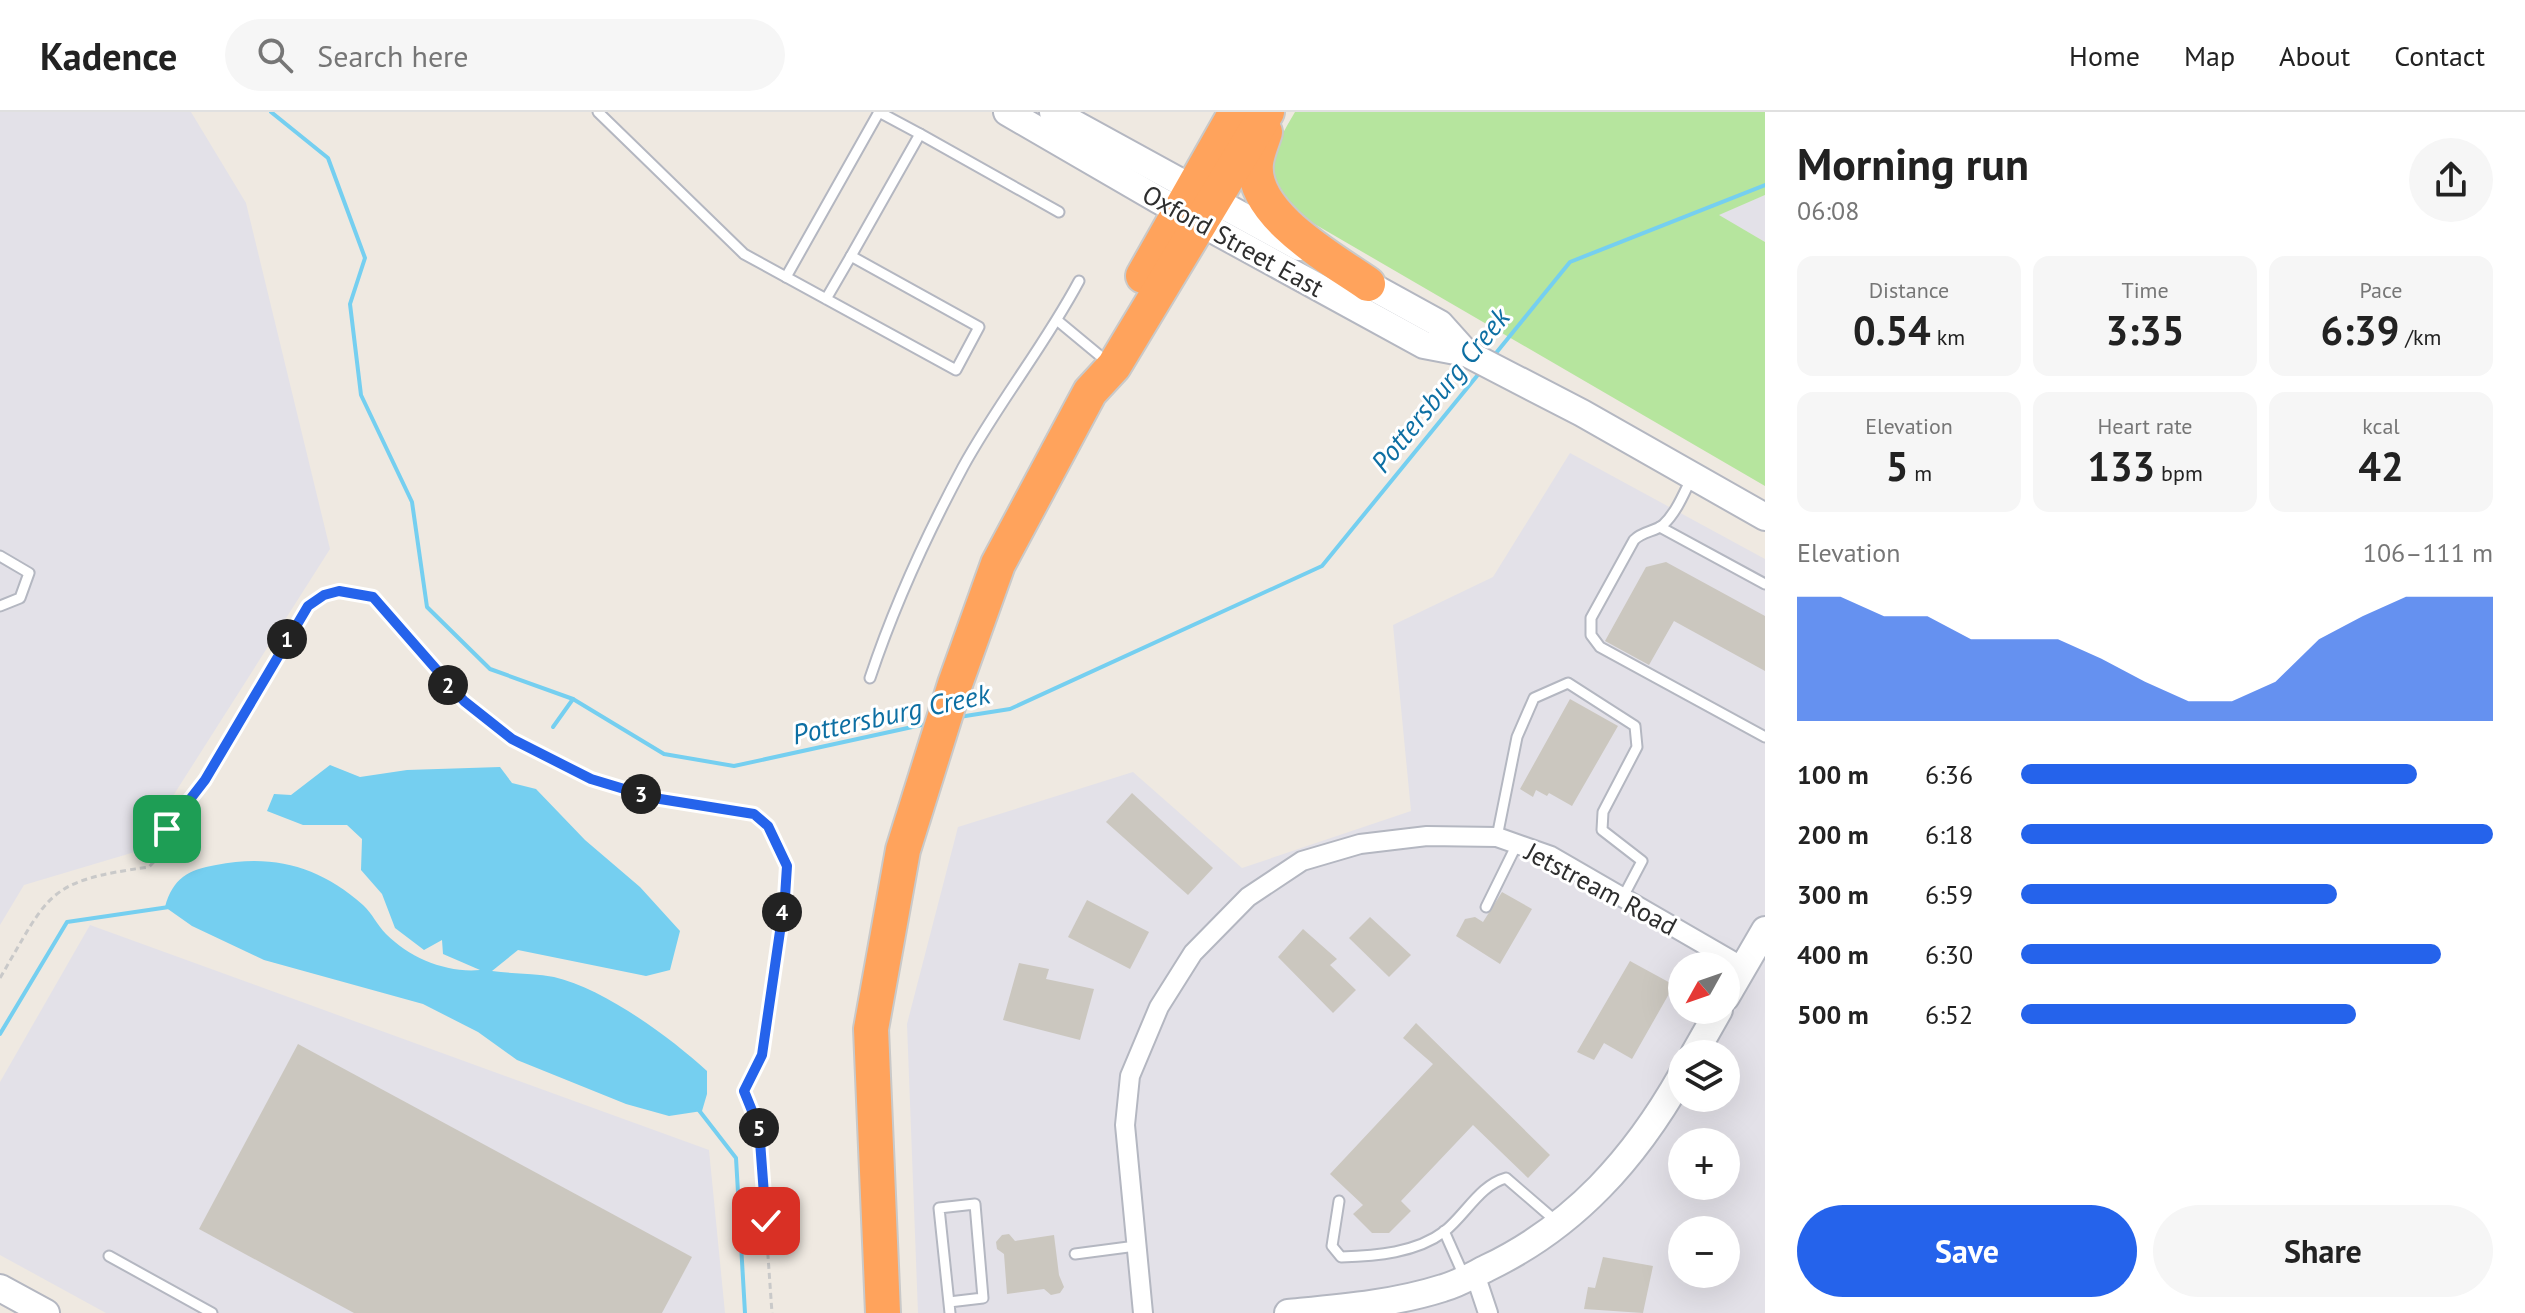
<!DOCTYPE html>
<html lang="en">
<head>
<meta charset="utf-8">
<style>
	:root { --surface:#fff; --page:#f6f6f6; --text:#222; --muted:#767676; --line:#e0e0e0; --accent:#2563eb }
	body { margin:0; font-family:"PT Sans",sans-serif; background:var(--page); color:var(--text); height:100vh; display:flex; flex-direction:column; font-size:30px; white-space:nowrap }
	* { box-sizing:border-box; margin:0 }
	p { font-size:26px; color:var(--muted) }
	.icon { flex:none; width:44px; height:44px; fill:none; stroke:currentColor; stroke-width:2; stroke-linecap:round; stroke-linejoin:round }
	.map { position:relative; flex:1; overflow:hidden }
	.details { display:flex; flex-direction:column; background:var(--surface); width:760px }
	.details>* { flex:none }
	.needle { width:52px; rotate:230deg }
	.tools { position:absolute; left:1668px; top:840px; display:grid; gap:16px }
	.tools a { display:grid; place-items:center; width:72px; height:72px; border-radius:50%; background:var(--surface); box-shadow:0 8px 32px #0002; font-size:40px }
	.pin { position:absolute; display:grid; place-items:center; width:68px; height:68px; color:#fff; margin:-34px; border-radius:16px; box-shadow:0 4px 12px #0006 }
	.km { position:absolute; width:40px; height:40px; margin:-20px; border-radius:50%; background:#222; color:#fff; font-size:22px; line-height:40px; text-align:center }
	.round { display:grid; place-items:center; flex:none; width:84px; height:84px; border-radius:42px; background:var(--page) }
	.headline { display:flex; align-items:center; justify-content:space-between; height:136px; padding:0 32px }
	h1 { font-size:44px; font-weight:700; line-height:60px }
	.figures { display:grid; grid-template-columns:repeat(3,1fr); gap:12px; height:136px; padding:8px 32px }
	.figures div { display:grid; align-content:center; border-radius:16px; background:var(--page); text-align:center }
	.figures b { font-size:40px; font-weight:700 }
	.figures small { font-size:22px; font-weight:400 }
	.figures p { font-size:22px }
	.chart { height:224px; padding:16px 32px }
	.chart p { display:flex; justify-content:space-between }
	.chart svg { width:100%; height:144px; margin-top:8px; fill:var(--accent); opacity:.7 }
	.action { display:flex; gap:16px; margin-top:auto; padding:16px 32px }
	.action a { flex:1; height:92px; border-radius:48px; background:var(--accent); color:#fff; font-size:32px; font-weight:700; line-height:92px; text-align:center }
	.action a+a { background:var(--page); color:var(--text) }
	ul { padding:0 32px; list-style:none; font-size:26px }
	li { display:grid; grid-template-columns:128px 96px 1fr; align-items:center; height:60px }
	li i { height:20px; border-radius:10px; background:var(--accent) }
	header { display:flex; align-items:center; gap:48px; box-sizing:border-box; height:112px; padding:0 40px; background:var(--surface); border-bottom:2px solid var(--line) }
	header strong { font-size:38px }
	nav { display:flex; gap:44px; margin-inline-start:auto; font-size:28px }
	.search { width:560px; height:72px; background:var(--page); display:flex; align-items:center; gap:20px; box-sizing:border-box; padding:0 28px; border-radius:44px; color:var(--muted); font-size:30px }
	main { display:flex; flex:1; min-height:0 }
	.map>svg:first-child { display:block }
</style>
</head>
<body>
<header>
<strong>Kadence</strong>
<div class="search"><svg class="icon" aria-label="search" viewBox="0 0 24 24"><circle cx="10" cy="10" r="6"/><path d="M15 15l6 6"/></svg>Search here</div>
<nav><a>Home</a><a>Map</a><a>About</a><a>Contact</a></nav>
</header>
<main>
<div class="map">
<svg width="1765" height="1201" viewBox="0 0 1765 1201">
	<rect width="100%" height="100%" fill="#efe9e1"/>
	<!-- industrial -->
	<g fill="#e3e1e8" fill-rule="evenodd">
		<polygon points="0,0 191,0 246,91 330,437 138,739 24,773 0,813"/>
		<polygon points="1765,83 1765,130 1718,103"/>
		<path d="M 1570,341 L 1765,447 L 1765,1201 L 918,1201 L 907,912 L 958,715 L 1133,660 L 1242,756 L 1411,699 L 1393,513 L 1493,465 ZM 1682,854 L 1726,854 L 1726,898 L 1682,898 ZM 1682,942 L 1726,942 L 1726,986 L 1682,986 ZM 1682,1030 L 1726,1030 L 1726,1074 L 1682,1074 ZM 1682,1118 L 1726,1118 L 1726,1162 L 1682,1162 Z"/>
		<polygon points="90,813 709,1038 725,1201 106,1201 0,1143 0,970"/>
	</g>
	<!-- green -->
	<path fill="#b6e59e" d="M 1295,0 L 1765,0 L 1765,83 L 1719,103 L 1765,130 L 1765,374 L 1299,103 C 1263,55 1266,50 1295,0 Z"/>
	<!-- water -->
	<path fill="#75cff0" d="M 330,653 L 360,665 L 407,658 L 500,655 L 512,671 L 536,677 L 585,728 L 640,775 L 680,819 L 670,858 L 646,864 L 518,838 L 492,859 C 512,862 534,861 554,865 C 603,876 670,925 707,959 L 707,982 L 702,999 L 669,1004 L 626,992 L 517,948 L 478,920 L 423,892 L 264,848 L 192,814 L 165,795 C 173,766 188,758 216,753 C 273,742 319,754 363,793 C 372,801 377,813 386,822 C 410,846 446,861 480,858 L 443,842 L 442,828 L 424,838 L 395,816 L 382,782 L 361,758 L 362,727 L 347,713 L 303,713 L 267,699 L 274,682 L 291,683 Z"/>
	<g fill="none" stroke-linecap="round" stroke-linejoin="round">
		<!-- stream -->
		<g stroke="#75cff0" stroke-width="4">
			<polyline points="271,0 328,46 365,146 350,192 361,283 412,390 427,495 490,557 573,587 664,642 734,654 926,612"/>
			<polyline points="1492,246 1570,150 1765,73"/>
			<polyline points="959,605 1010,597 1322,454 1481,259"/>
			<polyline points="553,615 573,587"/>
			<polyline points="0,922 67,810 169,795"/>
			<polyline points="698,997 736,1046 745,1201"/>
		</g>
	</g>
	<!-- building -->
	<g fill="#cbc7bf">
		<polygon points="1666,450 1765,504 1765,559 1674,509 1649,553 1605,529 1646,455"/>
		<polygon points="1570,587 1618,614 1572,694 1549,681 1547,684 1536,678 1533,685 1520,677"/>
		<polygon points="1132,681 1213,756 1188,783 1106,710"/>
		<polygon points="1502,780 1532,797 1500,852 1456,824 1465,807 1475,805 1483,810"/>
		<polygon points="1087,788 1149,820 1130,857 1068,825"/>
		<polygon points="1370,805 1411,843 1389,865 1349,826"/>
		<polygon points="1303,817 1337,847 1330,853 1356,878 1333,901 1278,845"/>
		<polygon points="1630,849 1674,873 1632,947 1604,931 1594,948 1577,940"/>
		<polygon points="1019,851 1049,857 1046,867 1094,877 1080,928 1003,908"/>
		<polygon points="1416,911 1550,1043 1528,1066 1473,1013 1401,1089 1411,1099 1389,1121 1372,1121 1353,1102 1363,1093 1330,1062 1433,952 1403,926"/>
		<polygon points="298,932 692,1145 662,1201 354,1201 199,1117"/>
		<polygon points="1009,1122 1015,1129 1054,1123 1059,1163 1064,1175 1060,1181 1051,1183 1044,1177 1007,1182 1004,1142 997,1137 996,1130 1002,1123"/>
		<polygon points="1603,1145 1653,1154 1643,1201 1584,1197 1588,1175 1595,1176"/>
	</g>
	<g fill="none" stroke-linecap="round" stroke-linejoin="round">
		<!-- lane casing -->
		<g stroke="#b4b7c1" stroke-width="13">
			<g id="lane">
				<polyline points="598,0 744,142 956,258 979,215 851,144 826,187"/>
				<polyline points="851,144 920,22 1059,100"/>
				<polyline points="786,165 879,0 920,22"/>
				<polyline points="1058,209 1099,243"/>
				<path d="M 1691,367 C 1683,383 1676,401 1663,413 C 1654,420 1643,419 1634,428 L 1591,506 L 1591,523 L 1600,535 L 1765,625"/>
				<polyline points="1660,415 1765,472"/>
				<polyline points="0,444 29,461 20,486 0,494"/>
				<path d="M 870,566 C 894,494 927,422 963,355 C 998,291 1045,233 1079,169"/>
				<polyline points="1497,725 1517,625 1534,586 1568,571 1635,614 1637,635 1603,700 1602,718 1642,749 1623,785"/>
				<polyline points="1486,795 1517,732"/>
				<path d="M 1339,1089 L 1332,1134 L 1341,1145 C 1376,1144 1416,1141 1445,1119 C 1466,1102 1480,1073 1506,1066 L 1557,1110"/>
				<polyline points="1444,1119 1464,1164"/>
				<polyline points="1075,1142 1136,1134"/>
				<polyline points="109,1144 212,1201"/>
				<polyline points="949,1190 983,1186 975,1092 939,1096 950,1201"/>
			</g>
		</g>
		<!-- street casing -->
		<g stroke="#b4b7c1" stroke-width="22">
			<g id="street">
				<polyline points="1475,1162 1488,1201"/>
				<polyline points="1143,1201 1125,1013 1130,964 1159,895 1193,841 1248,785 1302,749 1360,732 1427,724 1497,725 1551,744 1743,855"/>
			</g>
		</g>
		<!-- secondary casing -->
		<g stroke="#b4b7c1" stroke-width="30">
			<g id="secondary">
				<polyline points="1007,0 1157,87 1424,233 1466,241 1582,301 1765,405"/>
				<polyline points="1053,0 1299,135"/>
				<polyline points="1351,163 1440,212 1466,241"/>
				<polyline points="1726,885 1765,818"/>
				<polyline points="1694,942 1719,898"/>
				<polyline points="0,1176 46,1201"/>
				<path d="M 1288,1201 C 1340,1196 1393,1192 1443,1176 C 1458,1172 1473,1163 1487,1156 C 1575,1114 1635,1046 1682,963"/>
			</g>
		</g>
		<!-- highway casing -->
		<g stroke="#c9c9c9" stroke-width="38">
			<g id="highway">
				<path d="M 1265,20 C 1262,30 1257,41 1256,51 C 1250,102 1332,147 1368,172"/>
				<polyline points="1143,164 1236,0"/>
				<polyline points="883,1201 871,917 903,738 955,572 998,452 1090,280 1114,254 1267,0"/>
			</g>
		</g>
		<!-- path -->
		<path stroke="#c9c9c9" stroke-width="3" stroke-dasharray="6 4" stroke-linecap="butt" d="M 0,866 C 50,781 46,769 149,755 L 161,742 L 167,717 L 205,668 L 308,494 L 324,483 L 339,479 L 373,485 L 464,589 L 512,627 L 591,667 L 654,686 L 754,702 L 768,714 L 787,754 L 785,785 L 762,943 L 744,979 L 759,1016 L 772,1201"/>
		<!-- lane -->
		<use href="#lane" stroke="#fff" stroke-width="9"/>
		<!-- street -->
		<use href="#street" stroke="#fff" stroke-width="18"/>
		<!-- secondary -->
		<use href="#secondary" stroke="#fff" stroke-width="26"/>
		<!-- highway -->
		<use href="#highway" stroke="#ffa35c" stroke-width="34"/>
	</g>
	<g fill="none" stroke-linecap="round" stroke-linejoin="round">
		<!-- route casing -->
		<g stroke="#fff" stroke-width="16">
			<polyline id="route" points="167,717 205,668 308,494 324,483 339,479 373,485 464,589 512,627 591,667 654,686 754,702 768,714 787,754 785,785 762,943 744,979 759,1016 766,1109"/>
		</g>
		<!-- route -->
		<use href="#route" stroke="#2563eb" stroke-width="10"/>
	</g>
	<g text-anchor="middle" stroke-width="6" stroke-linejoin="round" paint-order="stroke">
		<!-- street labels -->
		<g font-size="26" fill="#2e2e2e" stroke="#fff">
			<text transform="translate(1233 129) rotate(29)" y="9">Oxford Street East</text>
			<text transform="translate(1601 777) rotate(28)" y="9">Jetstream Road</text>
		</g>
		<!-- water labels -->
		<g font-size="28" font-style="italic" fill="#0d6fa3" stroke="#fff">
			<text transform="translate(1440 278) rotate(-51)" y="10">Pottersburg Creek</text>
			<text transform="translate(891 602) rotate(-12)" y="10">Pottersburg Creek</text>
		</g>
	</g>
</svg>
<div class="tools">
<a><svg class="needle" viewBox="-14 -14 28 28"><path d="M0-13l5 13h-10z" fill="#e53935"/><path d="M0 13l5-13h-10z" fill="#767676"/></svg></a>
<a><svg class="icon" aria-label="layers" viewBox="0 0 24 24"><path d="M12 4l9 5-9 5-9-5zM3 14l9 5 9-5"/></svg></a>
<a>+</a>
<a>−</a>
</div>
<div class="pin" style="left:167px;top:717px;background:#1e9e55"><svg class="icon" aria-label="arrive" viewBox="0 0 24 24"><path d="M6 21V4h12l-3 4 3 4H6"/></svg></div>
<div class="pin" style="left:766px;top:1109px;background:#d93025"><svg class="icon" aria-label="check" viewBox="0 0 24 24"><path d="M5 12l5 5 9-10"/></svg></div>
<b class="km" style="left:287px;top:527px">1</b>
<b class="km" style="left:448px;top:573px">2</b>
<b class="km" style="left:641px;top:682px">3</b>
<b class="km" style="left:782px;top:800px">4</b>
<b class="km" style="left:759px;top:1016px">5</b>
</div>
<section class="details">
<div class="headline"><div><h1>Morning run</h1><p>06:08</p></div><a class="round"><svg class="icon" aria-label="share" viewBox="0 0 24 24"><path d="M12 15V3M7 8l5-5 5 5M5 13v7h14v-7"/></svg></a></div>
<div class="figures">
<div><p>Distance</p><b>0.54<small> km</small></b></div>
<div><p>Time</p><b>3:35</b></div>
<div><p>Pace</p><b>6:39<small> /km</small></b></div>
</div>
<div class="figures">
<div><p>Elevation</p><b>5<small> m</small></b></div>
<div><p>Heart rate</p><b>133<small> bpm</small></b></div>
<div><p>kcal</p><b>42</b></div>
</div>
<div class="chart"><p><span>Elevation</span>106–111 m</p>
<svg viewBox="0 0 160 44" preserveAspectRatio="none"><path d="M0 44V6L10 6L20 12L30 12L40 19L50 19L60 19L70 25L80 32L90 38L100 38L110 32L120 19L130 12L140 6L150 6L160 6V44z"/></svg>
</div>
<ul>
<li><b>100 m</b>6:36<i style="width:84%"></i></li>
<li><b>200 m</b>6:18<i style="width:100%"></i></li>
<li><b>300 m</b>6:59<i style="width:67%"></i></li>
<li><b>400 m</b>6:30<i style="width:89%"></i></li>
<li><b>500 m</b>6:52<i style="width:71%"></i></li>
</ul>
<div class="action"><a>Save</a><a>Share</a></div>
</section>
</main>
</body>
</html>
